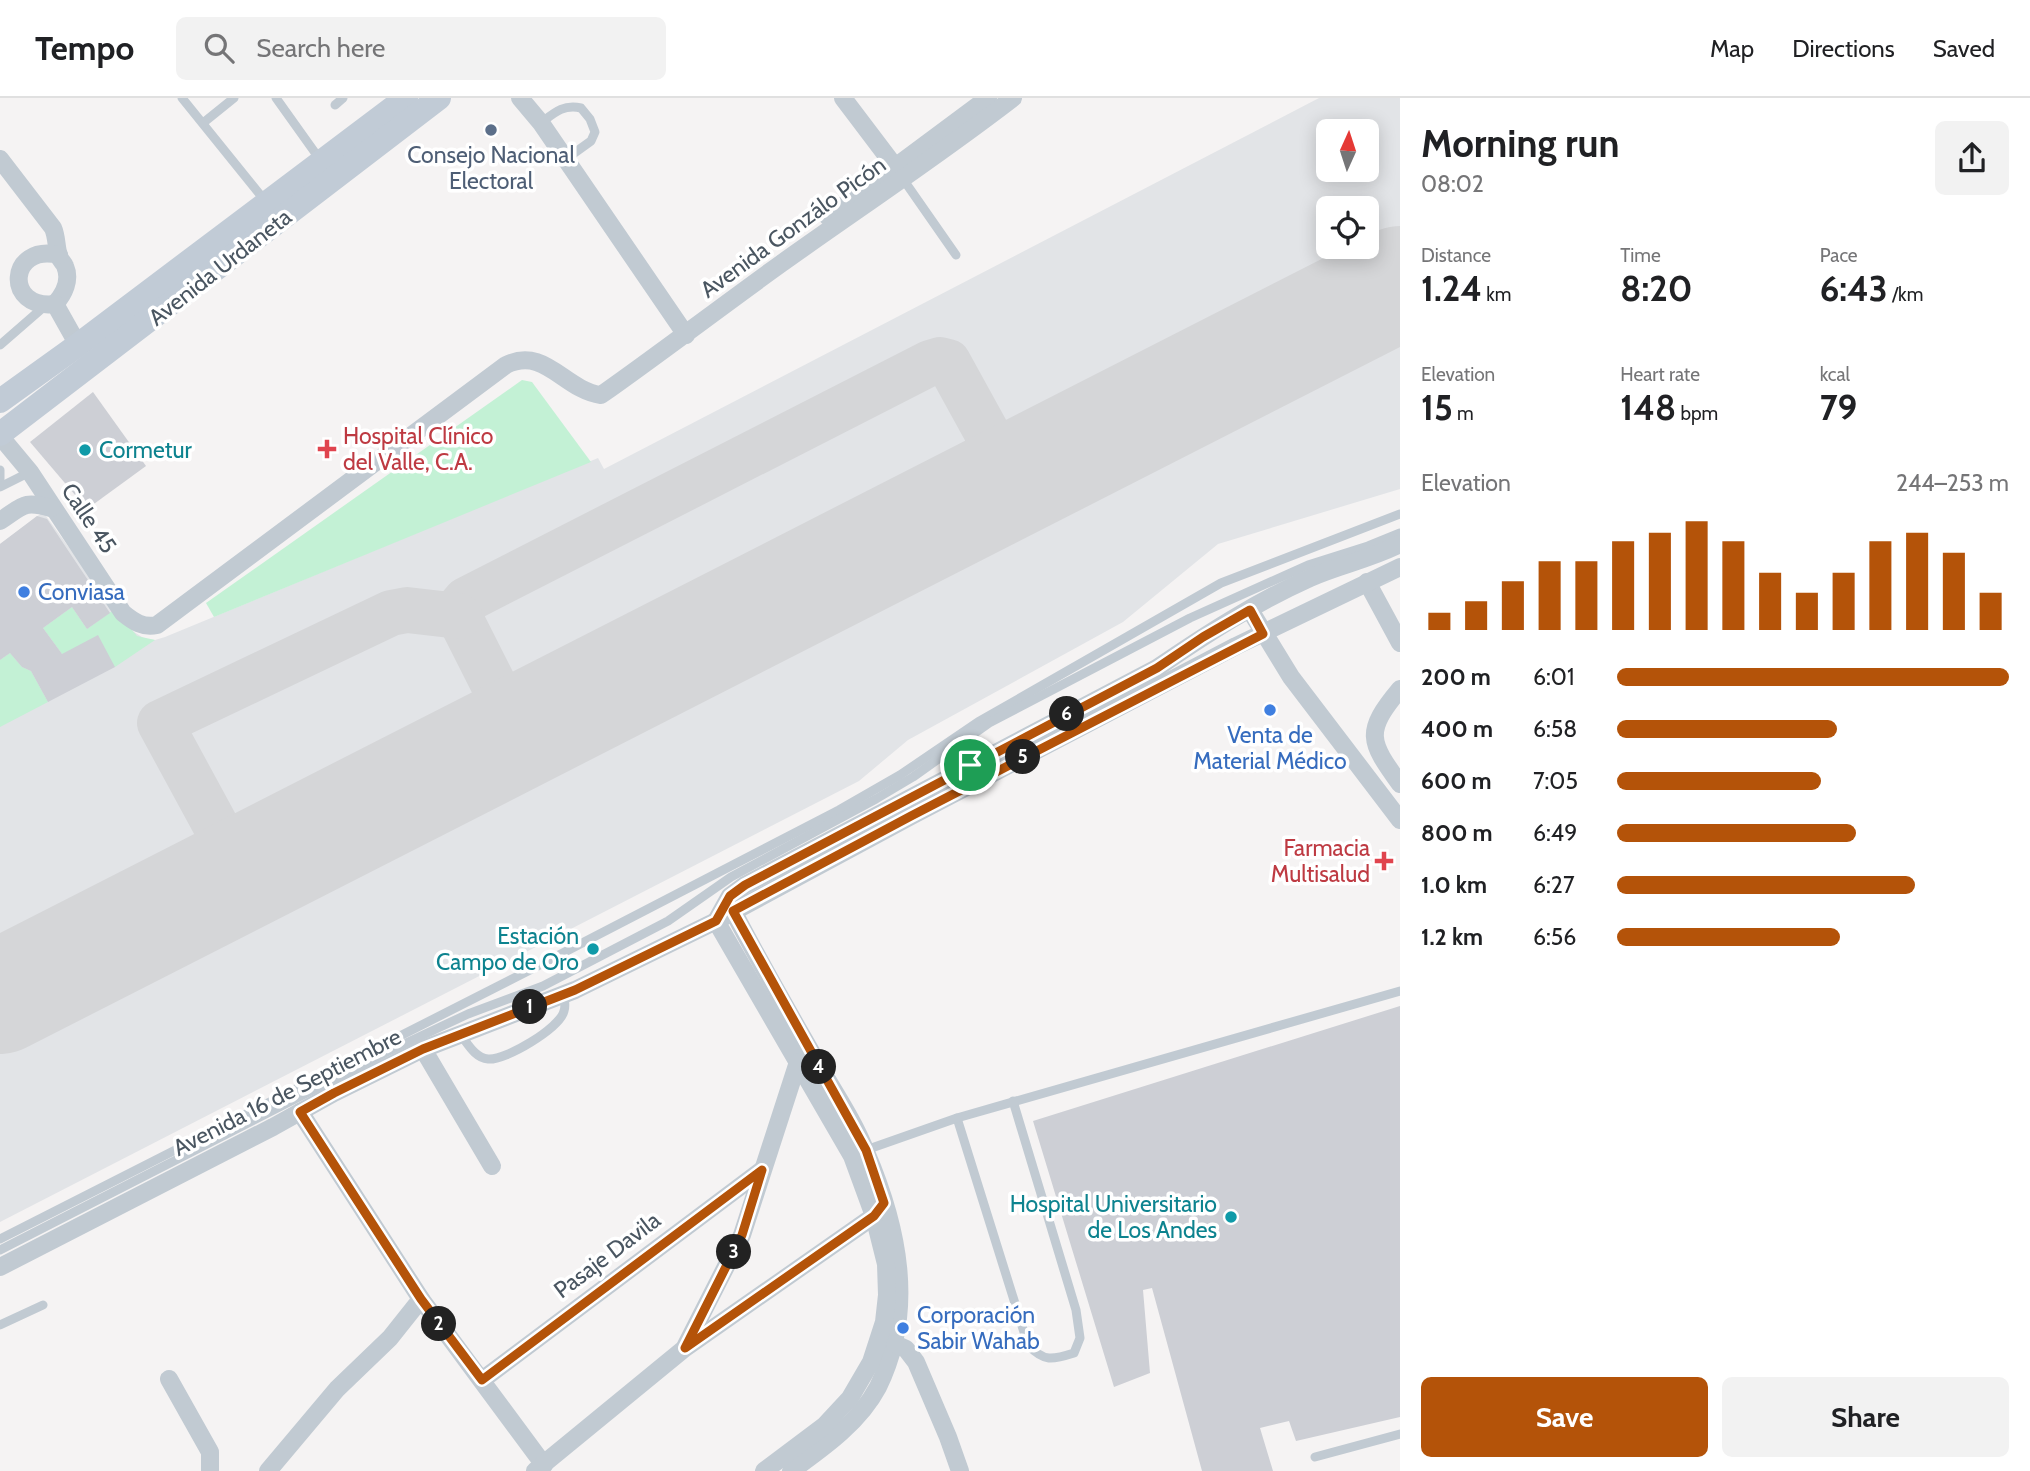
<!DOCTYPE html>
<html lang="en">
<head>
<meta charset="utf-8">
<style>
	:root { --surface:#fff; --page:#f2f2f2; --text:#202124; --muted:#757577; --line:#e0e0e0; --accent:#b45309 }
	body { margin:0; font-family:Cabin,sans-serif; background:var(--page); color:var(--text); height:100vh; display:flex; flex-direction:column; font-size:26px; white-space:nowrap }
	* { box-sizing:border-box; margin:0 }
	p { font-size:23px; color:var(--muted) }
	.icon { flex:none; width:38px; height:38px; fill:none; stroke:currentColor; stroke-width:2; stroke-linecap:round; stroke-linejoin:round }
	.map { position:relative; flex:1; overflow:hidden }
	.side { display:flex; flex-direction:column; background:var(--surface); width:630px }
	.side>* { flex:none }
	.needle { width:46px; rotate:3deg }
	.tools { position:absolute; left:1316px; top:21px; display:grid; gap:14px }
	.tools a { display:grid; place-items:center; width:63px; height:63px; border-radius:10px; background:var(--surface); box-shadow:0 4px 18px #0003; font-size:35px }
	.pin { position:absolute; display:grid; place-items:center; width:60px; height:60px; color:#fff; margin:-30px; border:4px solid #fff; border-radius:50%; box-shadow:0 2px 7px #0007 }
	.km { position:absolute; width:35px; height:35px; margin:-18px; border-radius:50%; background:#222; color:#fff; font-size:19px; line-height:35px; text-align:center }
	.round { display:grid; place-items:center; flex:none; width:74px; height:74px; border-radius:10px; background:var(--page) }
	.head { display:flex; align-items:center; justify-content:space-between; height:119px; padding:0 21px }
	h1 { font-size:38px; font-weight:700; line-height:52px }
	.stats { display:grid; grid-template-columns:repeat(3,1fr); gap:10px; height:119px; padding:7px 21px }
	.stats div { display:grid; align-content:center }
	.stats b { font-size:35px; font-weight:700 }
	.stats small { font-size:19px; font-weight:400 }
	.stats p { font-size:19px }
	.chart { height:196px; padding:14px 21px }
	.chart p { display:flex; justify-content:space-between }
	.chart svg { width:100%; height:126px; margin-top:7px; stroke:var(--accent); stroke-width:6 }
	.action { display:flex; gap:14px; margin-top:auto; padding:14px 21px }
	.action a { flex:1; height:80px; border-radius:10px; background:var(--accent); color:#fff; font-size:28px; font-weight:700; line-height:80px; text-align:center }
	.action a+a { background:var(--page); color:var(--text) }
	ul { padding:0 21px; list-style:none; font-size:23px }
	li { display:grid; grid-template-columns:112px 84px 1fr; align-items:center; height:52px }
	li i { height:18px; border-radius:9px; background:var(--accent) }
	header { display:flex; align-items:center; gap:42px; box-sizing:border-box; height:98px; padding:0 35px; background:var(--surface); border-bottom:2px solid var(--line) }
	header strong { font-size:33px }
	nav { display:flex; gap:38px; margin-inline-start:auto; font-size:24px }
	.search { width:490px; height:63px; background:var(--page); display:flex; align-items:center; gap:18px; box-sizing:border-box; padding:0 24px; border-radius:10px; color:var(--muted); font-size:26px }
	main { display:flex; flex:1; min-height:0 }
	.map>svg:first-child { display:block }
</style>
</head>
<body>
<header>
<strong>Tempo</strong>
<div class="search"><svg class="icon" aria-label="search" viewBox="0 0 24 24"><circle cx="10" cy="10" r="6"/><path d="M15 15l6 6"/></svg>Search here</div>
<nav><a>Map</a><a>Directions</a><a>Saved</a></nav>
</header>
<main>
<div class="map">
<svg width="1400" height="1373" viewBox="0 0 1400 1373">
	<rect width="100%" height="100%" fill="#f5f3f3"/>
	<!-- airport -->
	<path fill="#e2e4e7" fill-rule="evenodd" d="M 1319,0 L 1400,0 L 1400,391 L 1218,446 L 1123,524 L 908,642 L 859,683 L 0,1124 L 0,446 L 43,414 L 128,530 L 145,541 L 155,542 L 165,539 L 598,360 L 604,371 ZM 1328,33 L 1367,33 L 1367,72 L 1328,72 ZM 1328,110 L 1367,110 L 1367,149 L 1328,149 Z"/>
	<!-- green -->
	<g fill="#c3f1d5">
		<polygon points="522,282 532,284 591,364 214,519 206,505"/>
		<polygon points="72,509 87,531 115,511 137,538 155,542 115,569 62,556 43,530"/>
		<polygon points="10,555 22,569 31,573 48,604 0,629 0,562"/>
	</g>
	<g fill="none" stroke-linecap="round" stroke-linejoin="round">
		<!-- taxiway -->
		<g stroke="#d5d6d8" stroke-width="46">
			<polyline points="518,635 459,518 460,509 466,502 930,265 940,262 948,264 1013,382"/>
			<polyline points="242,776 160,625 391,515 407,512 459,518"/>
		</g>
		<!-- runway -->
		<polyline stroke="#d5d6d8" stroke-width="114" points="0,899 1400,185"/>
	</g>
	<!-- building -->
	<g fill="#cdcfd5">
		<polygon points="93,294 146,368 87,411 30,344"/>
		<polygon points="37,418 47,421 110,515 87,531 72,509 43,530 62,556 98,537 115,569 48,604 31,573 22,569 10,555 0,562 0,446"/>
		<polygon points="1400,908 1400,1319 1296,1343 1289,1323 1260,1330 1273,1373 1202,1373 1152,1190 1143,1192 1150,1275 1114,1289 1033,1023"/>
	</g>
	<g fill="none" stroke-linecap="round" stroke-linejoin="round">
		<!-- lane -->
		<g stroke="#c1cad2" stroke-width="9">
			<polyline points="182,0 266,104"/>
			<polyline points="276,0 321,63"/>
			<polyline points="335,7 343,0"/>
			<polyline points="203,25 234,0"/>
			<path d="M 541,25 C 554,15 563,6 581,10 L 590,21 L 595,34 L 591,43 L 566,61"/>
			<polyline points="903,81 956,157"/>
			<polyline points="0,247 46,207"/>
			<polyline points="0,372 0,383"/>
			<polyline points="0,389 30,374"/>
			<path d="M 460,936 C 468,946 475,960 488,961 C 505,963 560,930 564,913 C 566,908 564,901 564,896"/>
			<path d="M 957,1020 L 1028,1247 C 1044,1264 1052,1262 1074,1255 L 1080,1240 L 1076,1212 L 1013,1003"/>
			<polyline points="863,1053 957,1020 1400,893"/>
			<polyline points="0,1141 530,872 839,712 900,677 978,624 1221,485 1400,416"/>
			<polyline points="0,1152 387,954 468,916 543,888 668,823 731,779 876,701 913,679 989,625 1190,520 1308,467 1368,448 1400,435"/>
			<polyline points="0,1227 43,1207"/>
			<polyline points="1315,1359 1400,1336"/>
		</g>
		<!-- street -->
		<g stroke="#c1cad2" stroke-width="18">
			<polyline points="520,0 541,25 686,237"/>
			<polyline points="843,0 902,78"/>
			<path d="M 0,61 L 53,130 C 57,139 56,149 59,158 C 60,162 64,165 65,168 C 71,182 64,196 55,206"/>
			<polyline points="828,119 988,0"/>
			<path d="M 59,157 C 8,145 4,212 55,206 L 78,247"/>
			<path d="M 0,338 L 30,374 L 123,515 C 134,524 143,530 157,527 L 506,267 C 545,248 564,292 601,297 C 662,254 722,208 782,165 C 859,110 938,58 1013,0"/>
			<path d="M 0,423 C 23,408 23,402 51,410"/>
			<polyline points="1367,484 1400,545"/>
			<polyline points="1250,512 1291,579 1400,722"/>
			<path d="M 1400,591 C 1364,634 1369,643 1400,686"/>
			<path d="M 733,813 C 760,865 789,915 818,966 C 834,994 854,1023 866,1054 C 898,1129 916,1212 878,1289 C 859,1325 823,1350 791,1373"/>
			<path d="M 716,823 L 730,798 L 745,787 L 1157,570 C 1205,537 1256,504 1310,480 C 1339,467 1371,461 1400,446"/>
			<polyline points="716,823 852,1058 874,1118 886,1166 887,1197 884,1224 871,1264 850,1300 824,1328 764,1373"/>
			<polyline points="423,951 492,1068"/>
			<polyline points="300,1014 421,1201 544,1367"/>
			<polyline points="0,1169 273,1029 334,995 423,951 575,892 716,823 911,718 1236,548 1400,469"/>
			<polyline points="895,1246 906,1251 916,1264 948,1339 960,1373"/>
			<polyline points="686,1247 742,1137 798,964"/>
			<polyline points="169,1281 210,1354 210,1373"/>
			<polyline points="482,1282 762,1072"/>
			<polyline points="268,1373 337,1291 390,1240 421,1201"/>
			<polyline points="535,1373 685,1250 874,1118 880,1110"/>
		</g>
		<!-- secondary -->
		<g stroke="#c1cbd6" stroke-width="24">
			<polyline points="0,303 78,247 406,0"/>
			<polyline points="0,336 439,0"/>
		</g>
	</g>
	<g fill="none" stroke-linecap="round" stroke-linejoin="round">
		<!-- route casing -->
		<g stroke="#fff" stroke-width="14">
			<polygon id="route" points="1250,512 1263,536 911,718 733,813 866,1052 884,1105 874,1118 685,1250 742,1137 762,1072 482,1282 421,1201 300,1014 334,995 423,951 575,892 716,823 730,798 745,787 1157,570 1203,539"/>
		</g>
		<!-- route -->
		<use href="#route" stroke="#b45309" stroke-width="9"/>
	</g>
	<!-- markers -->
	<circle fill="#5c6f8a" stroke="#fff" stroke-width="2.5" cx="491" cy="32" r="7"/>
	<g fill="#e0444e" stroke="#fff" stroke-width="2.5">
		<path d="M323.5 340.5h7v7h7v7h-7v7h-7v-7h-7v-7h7z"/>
		<path d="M1380.5 752.5h7v7h7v7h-7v7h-7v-7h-7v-7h7z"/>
	</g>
	<g fill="#0f9aa8" stroke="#fff" stroke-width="2.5">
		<circle cx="85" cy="352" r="7"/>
		<circle cx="593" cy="851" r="7"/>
		<circle cx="1231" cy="1119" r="7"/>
	</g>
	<g fill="#3f7fe0" stroke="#fff" stroke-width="2.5">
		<circle cx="24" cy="494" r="7"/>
		<circle cx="1270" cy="612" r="7"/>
		<circle cx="903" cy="1230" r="7"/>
	</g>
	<g text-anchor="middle" stroke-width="7" stroke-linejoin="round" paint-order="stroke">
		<!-- service labels -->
		<g font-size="23" fill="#4e5e75" stroke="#fff">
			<text x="491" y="65">Consejo Nacional<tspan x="491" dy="26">Electoral</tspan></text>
		</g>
		<!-- street labels -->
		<g font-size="23" fill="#4a5661" stroke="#fff">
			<text transform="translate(793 129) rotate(-36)" y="8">Avenida Gonzálo Picón</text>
			<text transform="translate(220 169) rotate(-38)" y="8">Avenida Urdaneta</text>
			<text transform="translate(89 420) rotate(56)" y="8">Calle 45</text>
			<text transform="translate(287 994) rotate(-27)" y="8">Avenida 16 de Septiembre</text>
			<text transform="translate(607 1157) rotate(-37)" y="8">Pasaje Davila</text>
		</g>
		<!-- health labels -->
		<g font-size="23" fill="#be3a42" stroke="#fff" text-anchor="start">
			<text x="343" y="346">Hospital Clínico<tspan x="343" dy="26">del Valle, C.A.</tspan></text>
			<text x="1370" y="758" text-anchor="end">Farmacia<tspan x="1370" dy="26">Multisalud</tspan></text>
		</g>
		<!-- culture labels -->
		<g font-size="23" fill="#0d838f" stroke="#fff" text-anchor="end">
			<text x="99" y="360" text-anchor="start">Cormetur</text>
			<text x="579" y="846">Estación<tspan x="579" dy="26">Campo de Oro</tspan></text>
			<text x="1217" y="1114">Hospital Universitario<tspan x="1217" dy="26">de Los Andes</tspan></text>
		</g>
		<!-- shop labels -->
		<g font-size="23" fill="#366cbe" stroke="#fff" text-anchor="start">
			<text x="38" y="502">Conviasa</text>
			<text x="1270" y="645" text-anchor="middle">Venta de<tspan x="1270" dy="26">Material Médico</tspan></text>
			<text x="917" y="1225">Corporación<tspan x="917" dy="26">Sabir Wahab</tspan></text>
		</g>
	</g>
</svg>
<div class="tools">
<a><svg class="needle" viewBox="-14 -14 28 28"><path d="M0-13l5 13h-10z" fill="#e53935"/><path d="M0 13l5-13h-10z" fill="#757577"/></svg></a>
<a><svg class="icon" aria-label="locate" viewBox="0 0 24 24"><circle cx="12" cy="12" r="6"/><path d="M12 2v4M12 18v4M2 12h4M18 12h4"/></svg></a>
</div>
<div class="pin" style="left:970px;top:667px;background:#1e9e55"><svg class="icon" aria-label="arrive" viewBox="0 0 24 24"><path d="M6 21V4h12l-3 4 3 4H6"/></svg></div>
<b class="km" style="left:530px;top:909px">1</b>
<b class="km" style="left:439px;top:1226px">2</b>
<b class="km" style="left:734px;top:1154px">3</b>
<b class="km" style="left:819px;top:969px">4</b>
<b class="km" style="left:1023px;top:659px">5</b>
<b class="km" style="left:1067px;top:616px">6</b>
</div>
<section class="side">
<div class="head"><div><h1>Morning run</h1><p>08:02</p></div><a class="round"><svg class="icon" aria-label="share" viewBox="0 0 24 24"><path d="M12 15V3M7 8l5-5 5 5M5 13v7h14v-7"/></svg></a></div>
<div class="stats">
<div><p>Distance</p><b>1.24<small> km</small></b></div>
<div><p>Time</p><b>8:20</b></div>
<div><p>Pace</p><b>6:43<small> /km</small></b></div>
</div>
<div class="stats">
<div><p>Elevation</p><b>15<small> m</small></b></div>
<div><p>Heart rate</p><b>148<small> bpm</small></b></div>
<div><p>kcal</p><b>79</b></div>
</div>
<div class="chart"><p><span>Elevation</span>244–253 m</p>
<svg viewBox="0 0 160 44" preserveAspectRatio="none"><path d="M5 44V38M15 44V34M25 44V27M35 44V20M45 44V20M55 44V13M65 44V10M75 44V6M85 44V13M95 44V24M105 44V31M115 44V24M125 44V13M135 44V10M145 44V17M155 44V31"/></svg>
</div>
<ul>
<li><b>200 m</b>6:01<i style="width:100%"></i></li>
<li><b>400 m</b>6:58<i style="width:56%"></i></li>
<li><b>600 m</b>7:05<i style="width:52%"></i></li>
<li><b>800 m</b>6:49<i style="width:61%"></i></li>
<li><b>1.0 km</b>6:27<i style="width:76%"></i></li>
<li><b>1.2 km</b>6:56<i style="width:57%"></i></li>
</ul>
<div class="action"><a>Save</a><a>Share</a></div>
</section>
</main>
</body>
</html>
